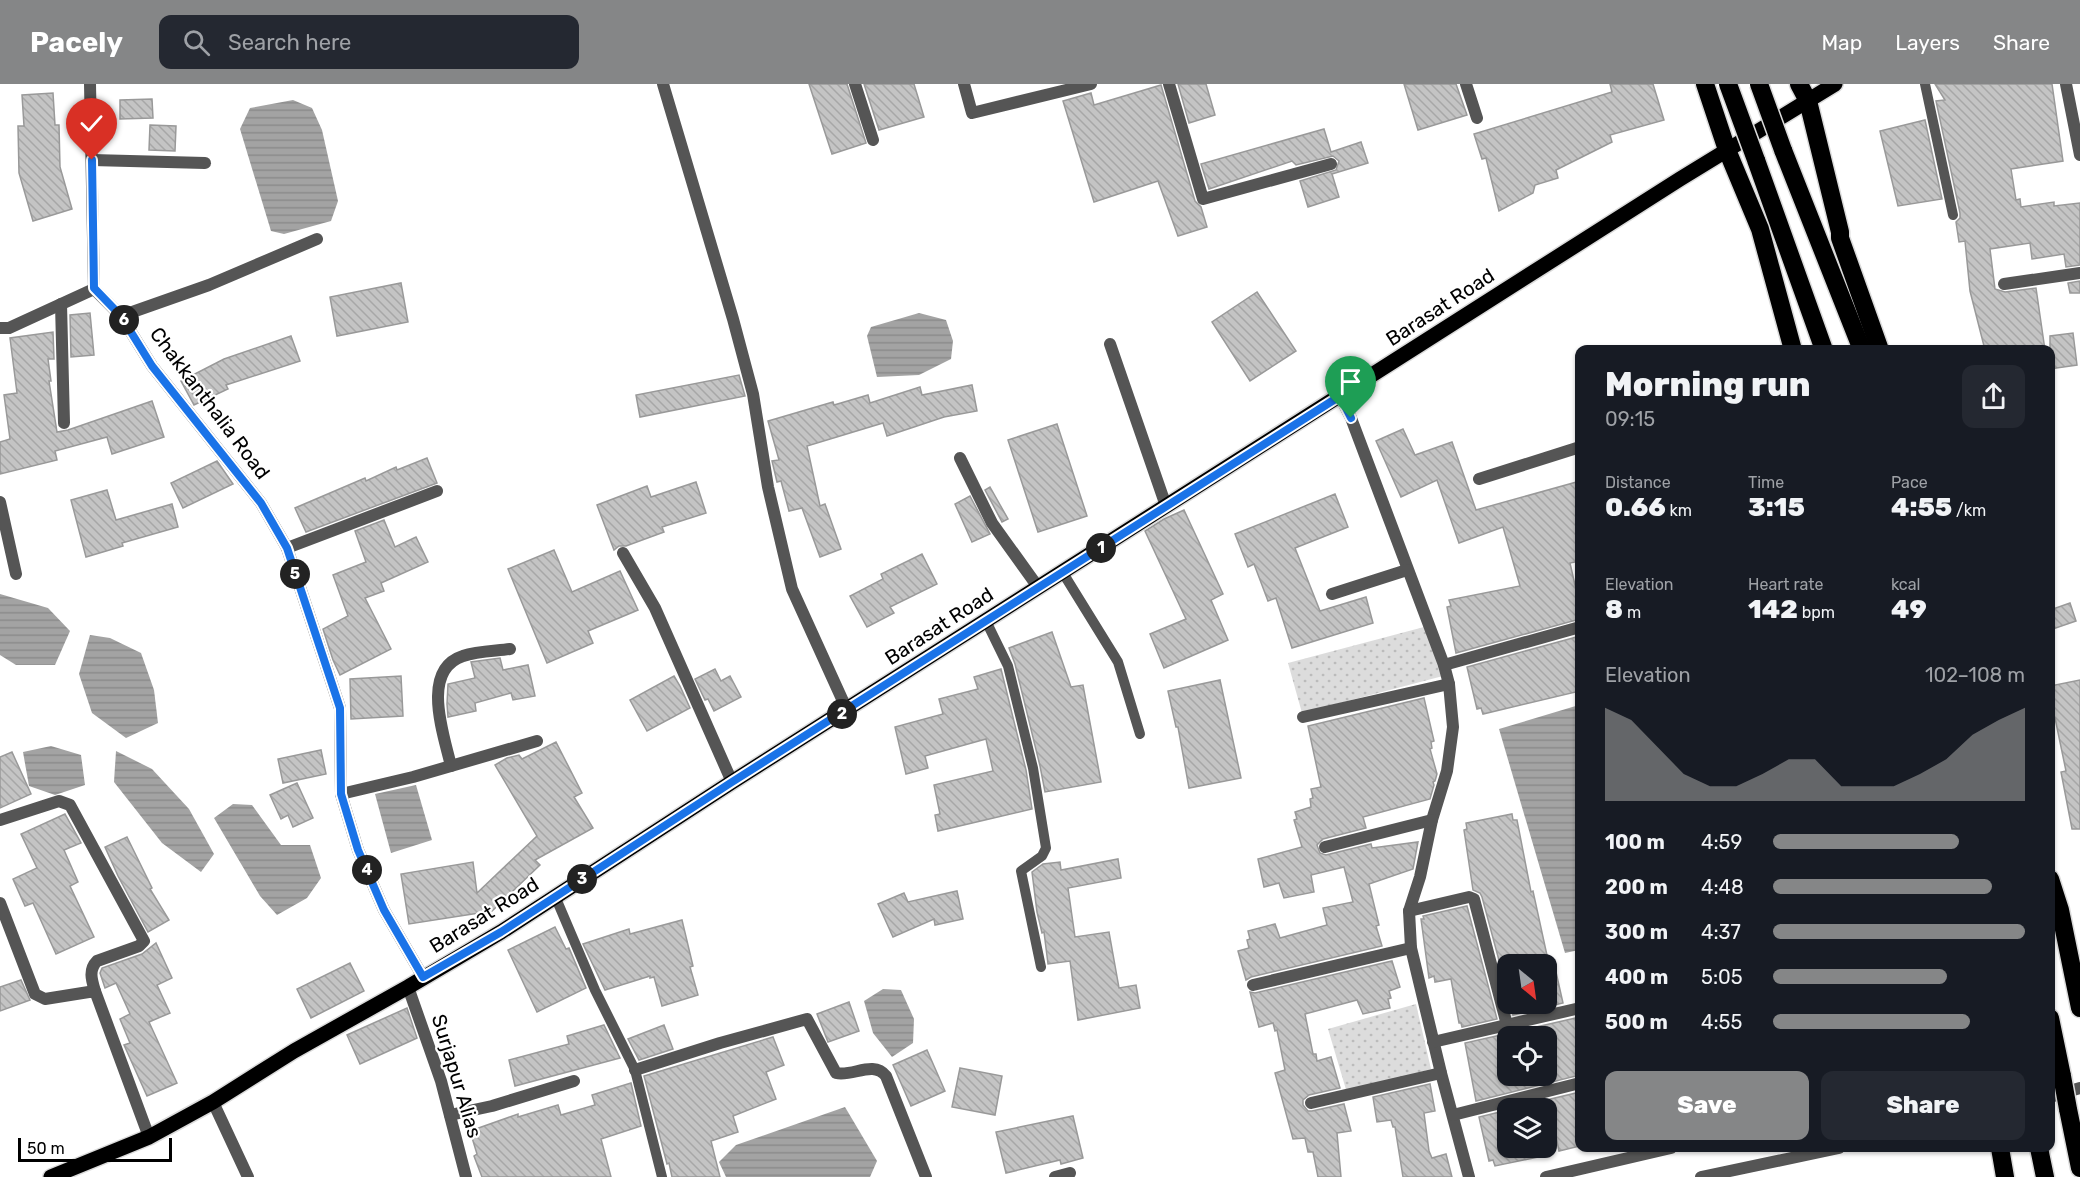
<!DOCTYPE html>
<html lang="en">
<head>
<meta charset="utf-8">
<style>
	:root { --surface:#171b24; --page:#242831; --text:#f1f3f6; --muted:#9ea1a6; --accent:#858687 }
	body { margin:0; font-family:Rubik,sans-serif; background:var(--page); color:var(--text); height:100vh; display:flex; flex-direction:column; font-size:22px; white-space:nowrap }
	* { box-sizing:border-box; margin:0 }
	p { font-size:20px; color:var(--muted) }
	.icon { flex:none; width:33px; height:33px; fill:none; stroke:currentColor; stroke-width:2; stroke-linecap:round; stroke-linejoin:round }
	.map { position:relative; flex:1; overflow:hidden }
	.sheet { position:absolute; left:1575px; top:261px; width:480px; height:807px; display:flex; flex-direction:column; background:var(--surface); border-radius:12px; box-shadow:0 2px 4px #0004 }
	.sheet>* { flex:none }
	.needle { width:39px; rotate:151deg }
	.controls { position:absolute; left:1497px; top:870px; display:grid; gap:12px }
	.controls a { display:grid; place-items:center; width:60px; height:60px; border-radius:12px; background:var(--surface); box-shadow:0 2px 4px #0004; font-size:30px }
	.scale { position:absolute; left:18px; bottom:15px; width:154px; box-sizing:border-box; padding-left:6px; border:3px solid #000; border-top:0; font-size:16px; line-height:21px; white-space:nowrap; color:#000; -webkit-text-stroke:4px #fff; paint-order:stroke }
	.pin { position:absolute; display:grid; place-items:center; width:51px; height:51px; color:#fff; margin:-62px -26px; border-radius:50% 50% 50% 0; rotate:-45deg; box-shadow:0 0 6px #0007 }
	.pin .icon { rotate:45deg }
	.km { position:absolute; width:30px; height:30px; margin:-15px; border-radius:50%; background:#222; color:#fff; font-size:16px; line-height:30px; text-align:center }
	.round { display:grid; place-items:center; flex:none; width:63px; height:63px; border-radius:12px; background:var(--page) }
	.headline { display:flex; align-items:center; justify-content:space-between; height:102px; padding:0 30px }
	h1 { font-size:33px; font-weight:800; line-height:45px }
	.stats { display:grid; grid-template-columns:repeat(3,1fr); gap:9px; height:102px; padding:6px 30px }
	.stats div { display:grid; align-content:center }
	.stats b { font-size:26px; font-weight:800 }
	.stats small { font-size:16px; font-weight:400 }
	.stats p { font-size:16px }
	.chart { height:168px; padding:12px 30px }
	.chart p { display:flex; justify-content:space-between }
	.chart svg { width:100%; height:108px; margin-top:6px; fill:var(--accent); opacity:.7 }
	.cta { display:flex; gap:12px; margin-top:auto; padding:12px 30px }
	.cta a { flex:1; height:69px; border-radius:12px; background:var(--accent); color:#fff; font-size:24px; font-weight:800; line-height:69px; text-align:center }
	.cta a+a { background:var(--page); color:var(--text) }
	ul { padding:0 30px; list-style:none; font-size:20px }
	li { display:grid; grid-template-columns:96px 72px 1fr; align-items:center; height:45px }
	li i { height:15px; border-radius:8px; background:var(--accent) }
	header { display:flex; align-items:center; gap:36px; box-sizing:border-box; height:84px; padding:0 30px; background:var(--accent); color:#fff }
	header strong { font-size:28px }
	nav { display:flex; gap:33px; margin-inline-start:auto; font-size:21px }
	.search { width:420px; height:54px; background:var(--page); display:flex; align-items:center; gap:15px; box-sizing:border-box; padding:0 21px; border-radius:12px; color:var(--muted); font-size:22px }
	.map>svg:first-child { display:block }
</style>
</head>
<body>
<header>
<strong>Pacely</strong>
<div class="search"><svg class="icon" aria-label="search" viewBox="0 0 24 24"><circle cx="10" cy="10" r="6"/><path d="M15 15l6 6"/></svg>Search here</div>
<nav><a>Map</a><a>Layers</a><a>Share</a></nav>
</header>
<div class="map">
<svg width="2080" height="1093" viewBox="0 0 2080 1093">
	<defs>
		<pattern id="park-dots" width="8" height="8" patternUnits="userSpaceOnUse" patternTransform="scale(1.5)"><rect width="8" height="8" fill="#dcdcdc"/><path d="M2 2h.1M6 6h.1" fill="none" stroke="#bbb" stroke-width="1.8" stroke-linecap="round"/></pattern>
		<pattern id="water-rules" width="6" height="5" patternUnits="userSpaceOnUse" patternTransform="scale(1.5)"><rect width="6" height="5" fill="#a3a3a3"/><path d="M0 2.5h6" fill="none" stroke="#8b8b8b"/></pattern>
		<pattern id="building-back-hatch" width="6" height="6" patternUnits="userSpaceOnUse" patternTransform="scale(1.5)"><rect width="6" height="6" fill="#c4c4c4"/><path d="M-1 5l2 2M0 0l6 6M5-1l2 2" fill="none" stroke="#a7a7a7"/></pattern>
	</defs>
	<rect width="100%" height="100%" fill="#fff"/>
	<!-- park -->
	<g fill="url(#park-dots)">
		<polygon points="1424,543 1443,592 1302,629 1288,579"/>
		<polygon points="1416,920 1431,985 1347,1009 1328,945"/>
	</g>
	<!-- water -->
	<g fill="url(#water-rules)">
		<polygon points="293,16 312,24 322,46 338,117 331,137 284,150 271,147 240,45 250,24"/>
		<polygon points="919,229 946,236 953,257 951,275 919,291 877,293 867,252 871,243"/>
		<polygon points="0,510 48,524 70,547 55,581 16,581 0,571"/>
		<polygon points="90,551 110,554 141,569 154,606 158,639 126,654 92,629 79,590"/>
		<polygon points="1579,621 1579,866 1565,869 1499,645"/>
		<polygon points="51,662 81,671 85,701 55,711 29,702 23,668"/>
		<polygon points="116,667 152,685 189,725 214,770 201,788 162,759 114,698"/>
		<polygon points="416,701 432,756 391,769 375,710"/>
		<polygon points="233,720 252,721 281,761 310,761 321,794 307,814 277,831 260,812 214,734"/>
		<polygon points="883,905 901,906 914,935 913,959 892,973 873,949 864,917"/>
		<polygon points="845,1023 877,1077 870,1093 726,1093 719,1078 736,1061"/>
	</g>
	<!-- building -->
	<g fill="url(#building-back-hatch)" stroke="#999" stroke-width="1.5" fill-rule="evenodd">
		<polygon points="809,0 847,0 866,59 832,70"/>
		<polygon points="864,0 914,0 924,33 879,46"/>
		<polygon points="1178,0 1206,0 1215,31 1189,39"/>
		<polygon points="1404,0 1456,0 1467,31 1418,46"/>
		<polygon points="1610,0 1653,0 1664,36 1610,51 1612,58 1556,86 1558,94 1535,101 1533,109 1499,127 1486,74 1482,75 1474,50 1612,8"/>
		<polygon points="1935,0 2052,0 2063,77 2011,85 2016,116 2020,115 2021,123 2054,118 2054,122 2080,119 2080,181 2066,183 2064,170 2032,175 2030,159 1990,165 1995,205 2005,208 2036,204 2045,266 1985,266 1970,207 1965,157 1959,158 1956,138 1960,134 1960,129 1936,17 1945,16"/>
		<polygon points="1161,1 1195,117 1201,123 1207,143 1178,152 1158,97 1094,118 1063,17 1091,9 1094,21"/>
		<polygon points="53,9 55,41 59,41 60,83 72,125 33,137 19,89 18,42 24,42 22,11"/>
		<polygon points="152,15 153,34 120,35 120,16"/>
		<polygon points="1925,36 1942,115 1898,122 1880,47"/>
		<polygon points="150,41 176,42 175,67 149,66"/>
		<polygon points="1324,45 1331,68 1361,58 1368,79 1332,90 1339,113 1308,123 1300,97 1336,86 1339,77 1333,72 1296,81 1292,77 1209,105 1201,80"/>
		<polygon points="2080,197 2080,209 2070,209 2068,199"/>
		<polygon points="401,199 408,238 337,252 330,213"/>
		<polygon points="1257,208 1296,267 1250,297 1212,238"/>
		<polygon points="90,229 94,271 71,273 70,231"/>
		<polygon points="53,248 54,275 48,275 51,297 49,297 57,348 68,346 152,317 164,353 112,370 107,353 55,367 57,376 0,390 0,358 10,355 4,311 17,309 10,254"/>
		<polygon points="2073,249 2077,281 2050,285 2050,252"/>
		<polygon points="291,252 300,277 226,301 228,305 194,321 181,297 224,275"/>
		<polygon points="739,291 745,312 640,333 636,311"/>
		<polygon points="972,301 977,327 944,333 887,352 883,339 807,362 820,422 825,420 841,465 820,473 802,424 789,427 781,397 777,398 772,377 779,376 768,337 833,318 834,321 868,311 870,319 920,303 922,311"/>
		<polygon points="1057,340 1087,432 1038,448 1008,356"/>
		<polygon points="1403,345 1415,371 1452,358 1476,426 1580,397 1580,477 1570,479 1580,523 1580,535 1456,569 1447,523 1451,522 1449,516 1520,502 1503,443 1459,459 1437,396 1401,413 1376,357"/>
		<polygon points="427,374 437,399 306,448 295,424 365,394 366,397 396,383 397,386"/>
		<polygon points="217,377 233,400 183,424 171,399"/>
		<polygon points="696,398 706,429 662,443 664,448 626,462 619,462 614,466 597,421 647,402 651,413"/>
		<polygon points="990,403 1008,435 1002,438 985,406"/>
		<polygon points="107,406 116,436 172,420 178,443 122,459 123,462 86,473 71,416"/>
		<polygon points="1335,410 1348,443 1295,464 1320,527 1366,513 1373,539 1292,564 1276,514 1268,517 1254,480 1248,483 1235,450"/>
		<polygon points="970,412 990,450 972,458 955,420"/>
		<polygon points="1184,426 1223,510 1211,516 1228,556 1164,584 1150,550 1186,535 1145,447 1164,435"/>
		<polygon points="384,436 395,463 416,453 428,478 381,499 384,507 365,514 391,565 340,591 333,576 323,545 348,532 333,491 366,478 355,447"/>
		<polygon points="554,466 572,508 620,487 638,526 588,547 593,559 547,579 508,485"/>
		<polygon points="922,470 937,500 890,523 894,529 867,543 850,512 883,495 881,490"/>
		<polygon points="2070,519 2076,537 2050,546 2050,526"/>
		<polygon points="1052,548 1071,603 1083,601 1101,698 1045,708 1040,682 1015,580 1009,564"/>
		<polygon points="1580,552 1580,607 1483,630 1481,624 1477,625 1467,583"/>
		<polygon points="500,574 503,586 528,581 535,612 513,616 511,609 475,619 476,627 448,633 447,620 448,600 475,594 471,578"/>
		<polygon points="715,585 721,597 730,592 741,613 714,627 708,615 705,616 695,595"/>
		<polygon points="1001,585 1026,686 1032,725 938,747 935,731 940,730 934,701 993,687 986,655 925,672 928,684 906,690 895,643 943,630 939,615 978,605 974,593"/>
		<polygon points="401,592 403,632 351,635 350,595"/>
		<polygon points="674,592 680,602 690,624 647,647 630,616"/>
		<polygon points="1220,596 1241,694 1189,704 1178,643 1176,643 1168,607"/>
		<polygon points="2080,596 2080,745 2072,745 2061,688 2066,687 2055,634 2052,634 2050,625 2050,602"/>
		<polygon points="1424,614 1434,657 1431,658 1432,664 1430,665 1437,690 1435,697 1433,698 1434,701 1430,715 1363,733 1366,744 1323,755 1317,761 1320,769 1326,771 1371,760 1372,764 1418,758 1413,785 1369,800 1379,841 1376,842 1382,862 1251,893 1246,896 1238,867 1249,864 1247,856 1250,855 1248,847 1275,840 1280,854 1327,841 1323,824 1353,818 1344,783 1311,791 1314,808 1284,814 1279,799 1264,803 1258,775 1302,763 1294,736 1297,735 1295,728 1311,723 1310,715 1313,714 1311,705 1321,703 1308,642"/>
		<polygon points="556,658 582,709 574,713 593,744 535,776 540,781 492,827 409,840 401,790 473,778 477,809 537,752 495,681 507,674 519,671 522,675"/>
		<polygon points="321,666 326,690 283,699 278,675"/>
		<polygon points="12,668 31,710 0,724 0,673"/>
		<polygon points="297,699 313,734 293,743 288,731 281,735 270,711"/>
		<polygon points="65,730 81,759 64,766 78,798 70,802 94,853 56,870 33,819 25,822 13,795 37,784 21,750"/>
		<polygon points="1512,730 1513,736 1517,736 1531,808 1533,807 1548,876 1553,875 1563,919 1513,931 1510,920 1546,920 1546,880 1508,880 1508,910 1482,813 1480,809 1473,806 1464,746 1467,745 1466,739"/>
		<polygon points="127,753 152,804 150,805 169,836 148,848 118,792 105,763"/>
		<polygon points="1118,775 1121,794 1068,804 1075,853 1109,848 1119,904 1136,901 1140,924 1078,936 1070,877 1048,880 1044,848 1042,849 1037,828 1032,788 1043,780 1060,778 1061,786"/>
		<polygon points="957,807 963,835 935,841 934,835 893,853 878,820 904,809 908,818"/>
		<polygon points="1467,822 1497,935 1462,943 1461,939 1459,939 1451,895 1435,898 1434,892 1429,894 1421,835 1424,835 1423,832"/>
		<polygon points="682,836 693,882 690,883 698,911 662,922 654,893 650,894 650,892 605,906 583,860 629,845 630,850"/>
		<polygon points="555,843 566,865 569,864 586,904 537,928 508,866"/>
		<polygon points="156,859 172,894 157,901 170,929 149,938 177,999 147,1012 124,961 130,959 120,935 130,930 116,899 105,904 100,889 102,884 142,870"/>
		<polygon points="1392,877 1400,903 1389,907 1391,914 1388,915 1390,924 1363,930 1357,916 1305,930 1313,970 1316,970 1317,977 1331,973 1340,1004 1309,1011 1303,1016 1303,1021 1308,1027 1312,1027 1344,1020 1351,1047 1337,1049 1341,1093 1318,1093 1313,1068 1308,1068 1305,1054 1293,1055 1275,989 1285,986 1277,946 1275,947 1273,939 1259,943 1250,908 1255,909"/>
		<polygon points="350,879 364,907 311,934 297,905"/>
		<polygon points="21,896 30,916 0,927 0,903"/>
		<polygon points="849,918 859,947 828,958 817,930"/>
		<polygon points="407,924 417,954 360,980 347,951"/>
		<path d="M 1580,933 L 1580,991 L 1476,1017 L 1465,959 ZM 1508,952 L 1546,952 L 1546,992 L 1508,992 Z"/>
		<polygon points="604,941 620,974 515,1002 509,976 569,960 567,952"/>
		<polygon points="664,941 673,965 639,976 628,955"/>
		<polygon points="773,953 784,981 766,988 776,1015 733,1032 738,1048 711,1057 720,1093 672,1093 669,1079 667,1080 644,992"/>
		<polygon points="927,966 945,1007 911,1022 893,981"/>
		<polygon points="960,984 1002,992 995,1031 952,1023"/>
		<polygon points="631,999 641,1042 601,1055 611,1093 482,1093 474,1072 477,1070 470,1047 518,1030 518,1033 558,1021 561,1031 595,1021 592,1011"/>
		<polygon points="1430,1000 1435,1027 1424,1029 1429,1067 1432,1074 1446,1070 1452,1093 1403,1093 1395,1043 1393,1043 1391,1036 1377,1038 1373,1013"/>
		<polygon points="1580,1008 1580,1062 1559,1067 1550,1024 1513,1024"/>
		<polygon points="1508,1026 1508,1064 1547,1064 1548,1071 1495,1082 1493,1076 1489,1077 1479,1033"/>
		<polygon points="1073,1032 1083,1074 1061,1080 1060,1076 1006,1089 996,1048"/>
	</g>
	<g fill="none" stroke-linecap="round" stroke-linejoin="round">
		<!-- primary casing -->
		<g stroke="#dbdbdb" stroke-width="18">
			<polyline id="primary" points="51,1093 149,1053 213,1018 294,967 408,903 501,848 732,698 1680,95 1835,0"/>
		</g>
		<!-- highway casing -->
		<g stroke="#dbdbdb" stroke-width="21">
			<g id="highway">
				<polyline points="1705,0 1727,66 1760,145 1793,266"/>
				<polyline points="1799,0 1808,17 1840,148 1840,154 1880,266"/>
				<polyline points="1783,66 1862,266"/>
				<polyline points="1756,76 1824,266"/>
				<polyline points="2050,795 2060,826 2080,924"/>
				<polyline points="2050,934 2062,992"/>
				<polyline points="2068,1025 2080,1084"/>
				<polyline points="2000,1064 2005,1093"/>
				<polyline points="2039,1064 2045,1093"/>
			</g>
		</g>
		<!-- lane -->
		<g stroke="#555" stroke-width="10">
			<polyline points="1925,0 1953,131"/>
			<polyline points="1063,489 1118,578 1140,650"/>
			<polyline points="986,537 1008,582 1033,684 1046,764 1042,772 1021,787 1041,883"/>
			<polyline points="555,812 595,906 635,986 662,1093"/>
		</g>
		<!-- street -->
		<g stroke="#555" stroke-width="12">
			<polyline points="90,0 94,205 121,232 152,282 261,419 287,464 340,624 341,710 358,766 384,826 423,893"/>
			<polyline points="663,0 733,235 753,310 768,403 792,505 847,626"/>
			<polyline points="855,0 873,56"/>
			<polyline points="964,0 972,29 1091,0"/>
			<polyline points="1169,0 1203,115 1331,80"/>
			<polyline points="1466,0 1477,34"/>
			<polyline points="2066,0 2080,71"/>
			<polyline points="92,76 205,79"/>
			<polyline points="2004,200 2080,189"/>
			<polyline points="61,220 64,339"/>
			<polyline points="121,232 209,201 317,155"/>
			<polyline points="0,244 9,244 94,205"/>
			<polyline points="1110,260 1166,422"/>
			<polyline points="1340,312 1351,334 1444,581 1449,600 1453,643 1447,687 1432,736 1420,793 1409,827 1411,864 1441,989 1469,1093"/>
			<polyline points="960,374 992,439 1038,503"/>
			<polyline points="1479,395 1580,363"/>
			<polyline points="0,418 16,490"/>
			<polyline points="287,464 437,407"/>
			<polyline points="623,469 655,524 732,698"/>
			<polyline points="1332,510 1407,486"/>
			<polyline points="1444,581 1580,543"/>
			<polyline points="1303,633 1449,600"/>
			<path d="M 451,682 C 444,651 420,586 463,572 C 477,567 495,567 510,565"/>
			<polyline points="341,710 413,693 537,657"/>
			<path d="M 0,736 L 59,717 L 70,721 L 144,857 L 139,862 L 97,877 C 88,886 92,897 95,907"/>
			<polyline points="1325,763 1432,736"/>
			<polyline points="0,819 35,910 45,915 95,907 149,1053"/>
			<polyline points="1409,827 1469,813 1474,815 1507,941"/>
			<polyline points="1253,901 1411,864"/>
			<polyline points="408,903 441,997 466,1093"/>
			<polyline points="1433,958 1580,924"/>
			<path d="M 635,986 L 720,959 L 807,935 L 836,989 C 853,993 873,976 886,992 L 926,1093"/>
			<polyline points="2050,1013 2080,1004"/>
			<polyline points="213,1018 248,1093"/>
			<polyline points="1311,1019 1441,989"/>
			<polyline points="450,1031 492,1022 574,997"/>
			<polyline points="1453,1031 1580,999"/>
			<polyline points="1055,1093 1070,1089"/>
			<polyline points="1546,1093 1671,1064"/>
			<polyline points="1701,1093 1839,1064"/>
		</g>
		<!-- primary -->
		<use href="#primary" stroke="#000" stroke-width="15"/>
		<!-- highway -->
		<use href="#highway" stroke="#000" stroke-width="18"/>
		<!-- highway-bridge casing -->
		<g stroke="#dbdbdb" stroke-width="21" stroke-linecap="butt">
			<g id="highway-bridge">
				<polyline points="1728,0 1756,76"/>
				<polyline points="1759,0 1783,66"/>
				<polyline points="2062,992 2068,1025"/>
			</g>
		</g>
		<!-- highway-bridge -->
		<use href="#highway-bridge" stroke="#000" stroke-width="18"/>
	</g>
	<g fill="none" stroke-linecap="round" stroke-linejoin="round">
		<!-- route casing -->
		<g stroke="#fff" stroke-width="12">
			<polyline id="route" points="92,76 94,204 121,232 152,282 261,419 287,464 340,624 341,710 358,766 384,826 423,893 501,848 732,698 1340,312 1351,334"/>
		</g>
		<!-- route -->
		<use href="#route" stroke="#1a73e8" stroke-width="8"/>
	</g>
	<g text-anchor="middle" stroke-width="4.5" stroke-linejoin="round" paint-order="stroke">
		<!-- street labels -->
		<g font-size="20" fill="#000" stroke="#fff">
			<text transform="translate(1440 223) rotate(-33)" y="7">Barasat Road</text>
			<text transform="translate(210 319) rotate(53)" y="7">Chakkanthalia Road</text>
			<text transform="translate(939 542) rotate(-33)" y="7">Barasat Road</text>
			<text transform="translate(484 831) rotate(-32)" y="7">Barasat Road</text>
			<text transform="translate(457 992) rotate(73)" y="7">Surjapur Alias</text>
		</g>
	</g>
</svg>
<div class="controls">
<a><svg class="needle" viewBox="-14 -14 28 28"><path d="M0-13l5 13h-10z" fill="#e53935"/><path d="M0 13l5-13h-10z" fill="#9ea1a6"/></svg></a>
<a><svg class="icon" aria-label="locate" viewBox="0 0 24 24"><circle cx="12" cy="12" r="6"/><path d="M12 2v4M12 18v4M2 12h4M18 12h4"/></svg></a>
<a><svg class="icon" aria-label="layers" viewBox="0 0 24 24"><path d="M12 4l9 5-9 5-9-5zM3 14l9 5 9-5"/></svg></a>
</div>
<div class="scale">50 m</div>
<div class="pin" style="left:1351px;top:334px;background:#1e9e55"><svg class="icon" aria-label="arrive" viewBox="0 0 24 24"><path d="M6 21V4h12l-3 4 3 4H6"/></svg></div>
<div class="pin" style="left:92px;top:76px;background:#d93025"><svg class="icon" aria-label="check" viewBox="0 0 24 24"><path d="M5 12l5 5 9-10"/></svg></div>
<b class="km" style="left:1101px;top:464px">1</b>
<b class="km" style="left:842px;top:630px">2</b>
<b class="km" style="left:582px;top:795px">3</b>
<b class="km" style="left:367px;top:786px">4</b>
<b class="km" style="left:295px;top:490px">5</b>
<b class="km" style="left:124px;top:236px">6</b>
<section class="sheet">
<div class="headline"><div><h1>Morning run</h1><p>09:15</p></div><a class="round"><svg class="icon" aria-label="share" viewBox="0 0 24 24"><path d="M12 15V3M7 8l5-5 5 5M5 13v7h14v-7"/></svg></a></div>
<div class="stats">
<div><p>Distance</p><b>0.66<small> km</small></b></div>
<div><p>Time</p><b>3:15</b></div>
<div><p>Pace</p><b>4:55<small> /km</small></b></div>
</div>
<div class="stats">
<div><p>Elevation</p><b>8<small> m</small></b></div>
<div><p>Heart rate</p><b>142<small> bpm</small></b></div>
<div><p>kcal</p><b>49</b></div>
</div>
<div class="chart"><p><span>Elevation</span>102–108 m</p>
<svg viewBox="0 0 160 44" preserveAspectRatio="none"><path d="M0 44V6L10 11L20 22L30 33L40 38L50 38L60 33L70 27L80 27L90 38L100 38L110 38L120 33L130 27L140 17L150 11L160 6V44z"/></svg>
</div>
<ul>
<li><b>100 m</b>4:59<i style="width:74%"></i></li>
<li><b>200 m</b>4:48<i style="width:87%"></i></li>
<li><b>300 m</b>4:37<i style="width:100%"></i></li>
<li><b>400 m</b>5:05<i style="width:69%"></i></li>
<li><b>500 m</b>4:55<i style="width:78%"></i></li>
</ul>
<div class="cta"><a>Save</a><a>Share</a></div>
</section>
</div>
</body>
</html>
